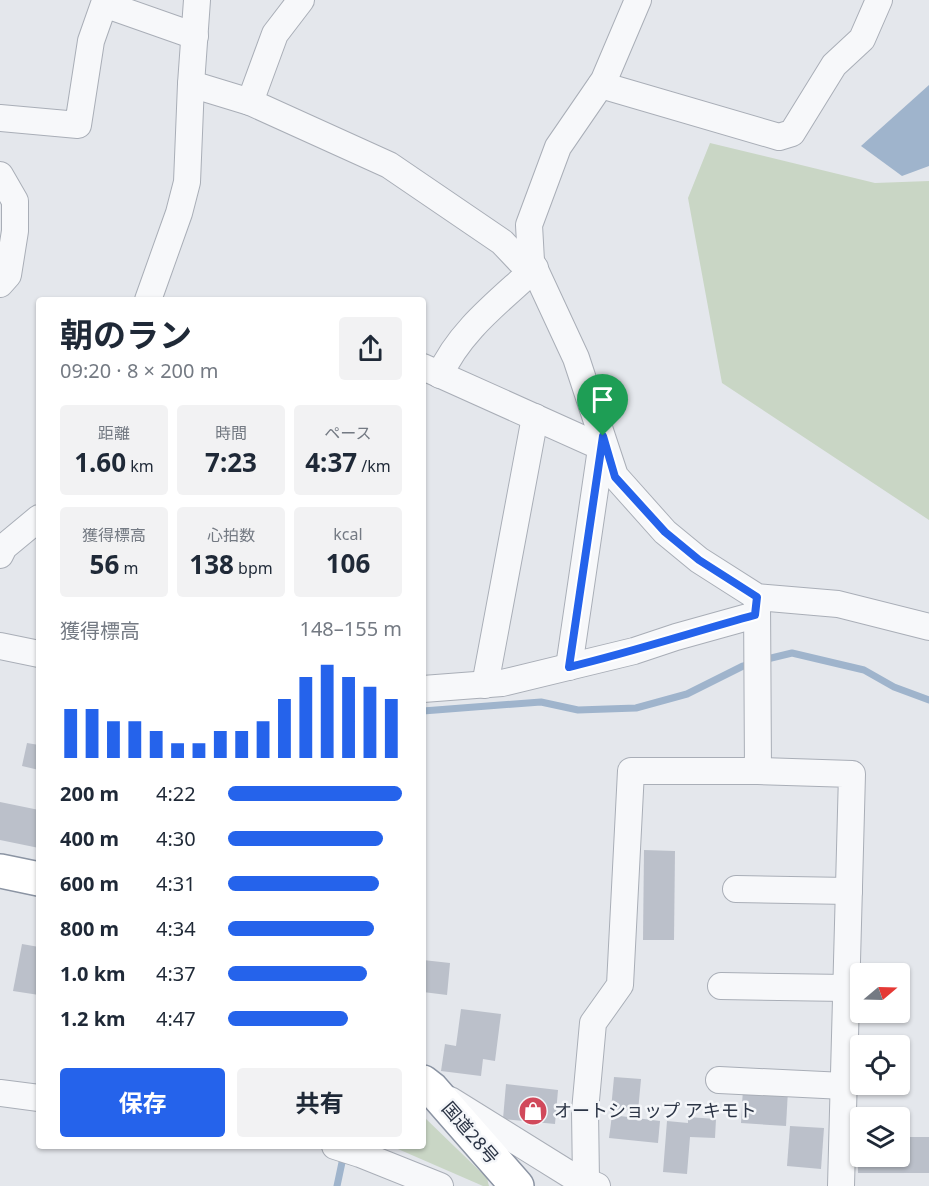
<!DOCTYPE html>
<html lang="ja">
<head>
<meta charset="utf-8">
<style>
	:root { --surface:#fff; --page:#f2f2f3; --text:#1f2937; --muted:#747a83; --accent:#2563eb }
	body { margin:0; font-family:"Noto Sans","Noto Sans JP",sans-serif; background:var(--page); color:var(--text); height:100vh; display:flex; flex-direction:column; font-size:22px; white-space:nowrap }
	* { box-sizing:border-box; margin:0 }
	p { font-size:20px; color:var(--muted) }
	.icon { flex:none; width:33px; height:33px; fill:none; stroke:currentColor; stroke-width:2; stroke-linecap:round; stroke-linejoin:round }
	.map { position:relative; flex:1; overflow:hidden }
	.sheet { position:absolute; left:36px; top:297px; width:390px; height:852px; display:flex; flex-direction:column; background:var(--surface); border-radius:6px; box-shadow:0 2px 4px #0004 }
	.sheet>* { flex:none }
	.needle { width:39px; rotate:71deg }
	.buttons { position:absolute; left:850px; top:963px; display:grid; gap:12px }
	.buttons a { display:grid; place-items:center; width:60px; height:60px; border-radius:6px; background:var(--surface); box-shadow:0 2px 4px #0004; font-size:30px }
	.pin { position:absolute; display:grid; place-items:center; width:51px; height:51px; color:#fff; margin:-62px -26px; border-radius:50% 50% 50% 0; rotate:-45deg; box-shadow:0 0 6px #0007 }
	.pin .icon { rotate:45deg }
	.round { display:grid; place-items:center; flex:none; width:63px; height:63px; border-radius:6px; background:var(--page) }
	.head { display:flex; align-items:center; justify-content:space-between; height:102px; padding:0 24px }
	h1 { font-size:33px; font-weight:700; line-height:45px }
	.metrics { display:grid; grid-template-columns:repeat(3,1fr); gap:9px; height:102px; padding:6px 24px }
	.metrics div { display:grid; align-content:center; border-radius:6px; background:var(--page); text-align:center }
	.metrics b { font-size:26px; font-weight:700 }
	.metrics small { font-size:16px; font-weight:400 }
	.metrics p { font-size:16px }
	.chart { height:168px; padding:12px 24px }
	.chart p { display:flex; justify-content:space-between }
	.chart svg { width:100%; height:108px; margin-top:6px; stroke:var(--accent); stroke-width:6 }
	.button { display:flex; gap:12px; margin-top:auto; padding:12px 24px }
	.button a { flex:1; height:69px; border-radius:6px; background:var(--accent); color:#fff; font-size:24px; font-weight:700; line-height:69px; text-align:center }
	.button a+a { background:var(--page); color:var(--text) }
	ul { padding:0 24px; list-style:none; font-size:20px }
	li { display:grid; grid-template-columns:96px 72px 1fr; align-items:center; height:45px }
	li i { height:15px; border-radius:8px; background:var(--accent) }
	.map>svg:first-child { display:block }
</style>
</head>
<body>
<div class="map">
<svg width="929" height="1186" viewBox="0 0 929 1186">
	<rect width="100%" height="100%" fill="#e4e7ec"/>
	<!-- green -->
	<g fill="#c9d6c5">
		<polygon points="710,143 875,183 929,181 929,520 722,383 688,198"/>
		<polygon points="423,1116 487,1178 489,1186 483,1186 391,1146 423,1146"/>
	</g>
	<!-- water -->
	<polygon fill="#9fb4cc" points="929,85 929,166 902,176 861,146"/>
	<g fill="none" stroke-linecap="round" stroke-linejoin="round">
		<!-- stream -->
		<g stroke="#9fb4cc" stroke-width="7">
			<polyline points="763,660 792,653 864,670 894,687 929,700"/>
			<polyline points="423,711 541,702 578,710 636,708 687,694 743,666 752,663"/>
			<polyline points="337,1186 344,1153"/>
		</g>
	</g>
	<!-- building -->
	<g fill="#bbc0ca">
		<polygon points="27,743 39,745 39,770 22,766"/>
		<polygon points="0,802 39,810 39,848 0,840"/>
		<polygon points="644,850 675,851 674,940 643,940"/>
		<polygon points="22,944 39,947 39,995 13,991"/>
		<polygon points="423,960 450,963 447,995 423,992"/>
		<polygon points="461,1009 501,1014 495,1061 483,1059 481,1076 441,1071 445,1044 456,1046"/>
		<polygon points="614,1077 641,1079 638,1111 611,1109"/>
		<polygon points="506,1084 558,1090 555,1124 503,1119"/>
		<polygon points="743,1088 788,1090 786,1126 741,1123"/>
		<polygon points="612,1115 660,1121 658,1143 609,1138"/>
		<polygon points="688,1117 716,1119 715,1138 690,1137 687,1174 663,1172 667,1121 688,1123"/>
		<polygon points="790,1126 824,1128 821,1169 787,1166"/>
		<polygon points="858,1128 861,1129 861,1156 900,1156 900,1137 929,1137 929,1173 858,1173"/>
	</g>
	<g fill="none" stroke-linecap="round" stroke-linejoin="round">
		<!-- minor casing -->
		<g stroke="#a9aeb7" stroke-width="28">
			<g id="minor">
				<polyline points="638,0 604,80 558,147 529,225 531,261 576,358 615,476 665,532 699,560 757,597 838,604 929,627"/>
				<polyline points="191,84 250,102 389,165 502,242 520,261 531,261"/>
				<polyline points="601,85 779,137 792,133 834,65 862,39 879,0"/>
				<polyline points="250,102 275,34 301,0"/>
				<polyline points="0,118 78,125 91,41 104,4 195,36"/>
				<polyline points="0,175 15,201 15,231 8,275 0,284"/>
				<polyline points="148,300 179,213 187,182 191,84 197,0"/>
				<polyline points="423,367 601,447"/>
				<path d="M 440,375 C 459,331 501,300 535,268"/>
				<polyline points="0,555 4,547 39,518"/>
				<polyline points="757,600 758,771"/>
				<polyline points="0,646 39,654"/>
				<polyline points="569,667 602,442"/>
				<polyline points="485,685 535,417"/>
				<polyline points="423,689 502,683 634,651 676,637 755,615"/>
				<polyline points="736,889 849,891"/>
				<polyline points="721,986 846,988"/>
				<polyline points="719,1080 844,1086"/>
				<polyline points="0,1093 39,1098"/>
				<polyline points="450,1100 569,1174 597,1186"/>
				<polyline points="335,1146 360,1154 440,1186"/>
				<polyline points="586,1181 585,1111 593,1023 620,985 631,771 758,771 852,774 841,1186"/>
			</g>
		</g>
		<!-- highway casing -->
		<g stroke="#8b94a3" stroke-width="36">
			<g id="highway">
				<polyline points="0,871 39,879"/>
				<polyline points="423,1082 432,1089 517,1186"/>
			</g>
		</g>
		<!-- minor -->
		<use href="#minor" stroke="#f7f8fa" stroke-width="26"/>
		<!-- highway -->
		<use href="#highway" stroke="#fff" stroke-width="33"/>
	</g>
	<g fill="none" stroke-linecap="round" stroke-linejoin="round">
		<!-- route casing -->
		<g stroke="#fff" stroke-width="12">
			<path id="route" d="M 603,436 L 615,477 L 665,532 L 699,560 L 757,597 L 755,615 C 693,632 632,652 569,667 Z"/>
		</g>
		<!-- route -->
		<use href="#route" stroke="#2563eb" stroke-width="8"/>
	</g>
	<!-- icons -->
	<defs>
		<g id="shop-disc" transform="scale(1.5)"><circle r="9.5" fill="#d1495b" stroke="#f4f6f9"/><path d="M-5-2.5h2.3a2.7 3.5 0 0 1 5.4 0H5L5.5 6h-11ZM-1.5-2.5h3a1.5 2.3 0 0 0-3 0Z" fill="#fff"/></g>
	</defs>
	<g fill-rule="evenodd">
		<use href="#shop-disc" x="533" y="1111"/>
	</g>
	<g text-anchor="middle" stroke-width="5" stroke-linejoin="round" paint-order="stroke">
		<!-- poi labels -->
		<g font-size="18" fill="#2b3445" stroke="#f4f6f9" text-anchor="start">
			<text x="554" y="1117">オートショップ アキモト</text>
		</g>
		<!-- street labels -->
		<g font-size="18" fill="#2b3445" stroke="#f4f6f9">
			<text transform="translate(470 1133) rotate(49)" y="6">国道28号</text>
		</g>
	</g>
</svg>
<div class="buttons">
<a><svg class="needle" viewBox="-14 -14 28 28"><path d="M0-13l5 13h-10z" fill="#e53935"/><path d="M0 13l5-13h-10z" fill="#747a83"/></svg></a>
<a><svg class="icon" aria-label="locate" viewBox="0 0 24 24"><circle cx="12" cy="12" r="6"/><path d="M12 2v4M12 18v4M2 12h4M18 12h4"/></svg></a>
<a><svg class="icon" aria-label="layers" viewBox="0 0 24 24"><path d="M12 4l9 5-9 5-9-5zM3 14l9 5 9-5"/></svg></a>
</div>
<div class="pin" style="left:603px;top:436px;background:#1e9e55"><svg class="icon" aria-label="arrive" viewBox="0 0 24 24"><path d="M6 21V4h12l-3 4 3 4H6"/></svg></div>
<section class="sheet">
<div class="head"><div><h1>朝のラン</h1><p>09:20 · 8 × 200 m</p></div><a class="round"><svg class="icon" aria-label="share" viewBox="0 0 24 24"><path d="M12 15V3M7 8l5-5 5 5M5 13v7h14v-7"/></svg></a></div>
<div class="metrics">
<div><p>距離</p><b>1.60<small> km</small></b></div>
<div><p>時間</p><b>7:23</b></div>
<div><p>ペース</p><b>4:37<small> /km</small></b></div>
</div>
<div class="metrics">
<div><p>獲得標高</p><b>56<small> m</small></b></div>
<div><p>心拍数</p><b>138<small> bpm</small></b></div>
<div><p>kcal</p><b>106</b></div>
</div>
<div class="chart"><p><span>獲得標高</span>148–155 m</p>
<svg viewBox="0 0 160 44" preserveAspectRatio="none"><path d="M5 44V24M15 44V24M25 44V29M35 44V29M45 44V33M55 44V38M65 44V38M75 44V33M85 44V33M95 44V29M105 44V20M115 44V11M125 44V6M135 44V11M145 44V15M155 44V20"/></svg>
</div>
<ul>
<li><b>200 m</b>4:22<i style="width:100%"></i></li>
<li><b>400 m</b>4:30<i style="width:89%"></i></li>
<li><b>600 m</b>4:31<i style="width:87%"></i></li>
<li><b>800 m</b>4:34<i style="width:84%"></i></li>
<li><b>1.0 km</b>4:37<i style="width:80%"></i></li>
<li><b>1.2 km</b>4:47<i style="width:69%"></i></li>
</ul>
<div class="button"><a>保存</a><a>共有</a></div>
</section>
</div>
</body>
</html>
